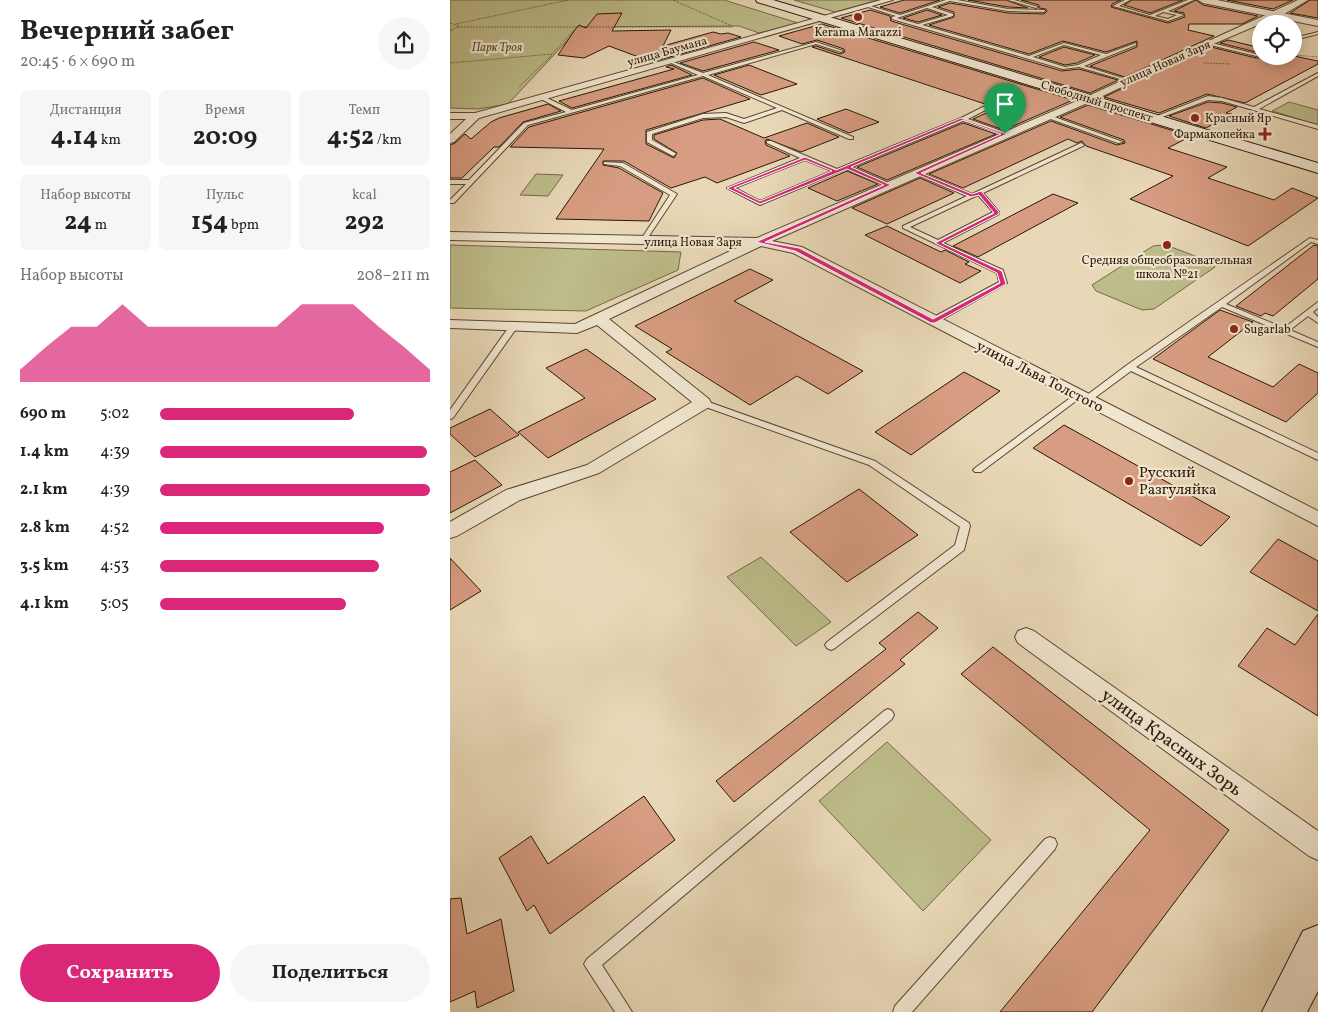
<!DOCTYPE html>
<html lang="ru">
<head>
<meta charset="utf-8">
<style>
	:root { --surface:#fff; --page:#f6f6f6; --text:#222; --muted:#767676; --accent:#db2777 }
	body { margin:0; font-family:Vollkorn,serif; background:var(--page); color:var(--text); height:100vh; display:flex; flex-direction:column; font-size:19px; white-space:nowrap }
	* { box-sizing:border-box; margin:0 }
	p { font-size:16px; color:var(--muted) }
	.icon { flex:none; width:28px; height:28px; fill:none; stroke:currentColor; stroke-width:2; stroke-linecap:round; stroke-linejoin:round }
	.map { position:relative; flex:1; overflow:hidden }
	.sheet { display:flex; flex-direction:column; background:var(--surface); width:450px }
	.sheet>* { flex:none }
	.tools { position:absolute; left:802px; top:15px; display:grid; gap:10px }
	.tools a { display:grid; place-items:center; width:50px; height:50px; border-radius:50%; background:var(--surface); box-shadow:0 2px 12px #0003; font-size:25px }
	.pin { position:absolute; display:grid; place-items:center; width:42px; height:42px; color:#fff; margin:-51px -21px; border-radius:50% 50% 50% 0; rotate:-45deg; box-shadow:0 0 5px #0007 }
	.pin .icon { rotate:45deg }
	.round { display:grid; place-items:center; flex:none; width:52px; height:52px; border-radius:26px; background:var(--page) }
	.head { display:flex; align-items:center; justify-content:space-between; height:85px; padding:0 20px }
	h1 { font-size:28px; font-weight:700; line-height:38px }
	.metrics { display:grid; grid-template-columns:repeat(3,1fr); gap:8px; height:85px; padding:5px 20px }
	.metrics div { display:grid; align-content:center; border-radius:8px; background:var(--page); text-align:center }
	.metrics b { font-size:25px; font-weight:700 }
	.metrics small { font-size:14px; font-weight:400 }
	.metrics p { font-size:14px }
	.chart { height:140px; padding:10px 20px }
	.chart p { display:flex; justify-content:space-between }
	.chart svg { width:100%; height:90px; margin-top:5px; fill:var(--accent); opacity:.7 }
	.button { display:flex; gap:10px; margin-top:auto; padding:10px 20px }
	.button a { flex:1; height:58px; border-radius:30px; background:var(--accent); color:#fff; font-size:20px; font-weight:700; line-height:58px; text-align:center }
	.button a+a { background:var(--page); color:var(--text) }
	ul { padding:0 20px; list-style:none; font-size:16px }
	li { display:grid; grid-template-columns:80px 60px 1fr; align-items:center; height:38px }
	li i { height:12px; border-radius:6px; background:var(--accent) }
	main { display:flex; flex:1; min-height:0 }
	.map>svg:first-child { display:block }
</style>
</head>
<body>
<main>
<section class="sheet">
<div class="head"><div><h1>Вечерний забег</h1><p>20:45 · 6 × 690 m</p></div><a class="round"><svg class="icon" aria-label="share" viewBox="0 0 24 24"><path d="M12 15V3M7 8l5-5 5 5M5 13v7h14v-7"/></svg></a></div>
<div class="metrics">
<div><p>Дистанция</p><b>4.14<small> km</small></b></div>
<div><p>Время</p><b>20:09</b></div>
<div><p>Темп</p><b>4:52<small> /km</small></b></div>
</div>
<div class="metrics">
<div><p>Набор высоты</p><b>24<small> m</small></b></div>
<div><p>Пульс</p><b>154<small> bpm</small></b></div>
<div><p>kcal</p><b>292</b></div>
</div>
<div class="chart"><p><span>Набор высоты</span>208–211 m</p>
<svg viewBox="0 0 160 44" preserveAspectRatio="none"><path d="M0 44V38L10 27L20 17L30 17L40 6L50 17L60 17L70 17L80 17L90 17L100 17L110 6L120 6L130 6L140 17L150 27L160 38V44z"/></svg>
</div>
<ul>
<li><b>690 m</b>5:02<i style="width:72%"></i></li>
<li><b>1.4 km</b>4:39<i style="width:99%"></i></li>
<li><b>2.1 km</b>4:39<i style="width:100%"></i></li>
<li><b>2.8 km</b>4:52<i style="width:83%"></i></li>
<li><b>3.5 km</b>4:53<i style="width:81%"></i></li>
<li><b>4.1 km</b>5:05<i style="width:69%"></i></li>
</ul>
<div class="button"><a>Сохранить</a><a>Поделиться</a></div>
</section>
<div class="map">
<svg width="868" height="1012" viewBox="0 0 868 1012">
	<rect width="100%" height="100%" fill="#e9d8b7"/>
	<filter id="stains"><feTurbulence type="fractalNoise" baseFrequency=".004" numOctaves="4"/><feColorMatrix values="0 0 0 0 .2 0 0 0 0 .09 0 0 0 0 .02 0 0 0 .5 -.17"/></filter>
	<radialGradient id="worn" r=".72"><stop offset=".6" stop-color="#630" stop-opacity="0"/><stop offset="1" stop-color="#630" stop-opacity=".3"/></radialGradient>
	<!-- green -->
	<g fill="#bdbc8a" stroke="#746a48">
		<polygon points="0,0 274,0 348,23 309,33 289,26 130,27 58,104 28,109 0,108"/>
		<polygon points="344,0 428,0 385,12"/>
		<polygon points="839,102 868,110 868,125 822,111"/>
		<polygon points="86,174 113,175 98,196 70,195"/>
		<polygon points="0,245 231,252 228,270 136,311 0,308"/>
		<polygon points="712,245 724,248 761,262 765,267 704,309 692,310 646,291 642,285 703,246"/>
		<polygon points="311,557 381,622 346,646 277,577"/>
		<polygon points="437,742 541,840 473,911 369,801"/>
	</g>
	<!-- building -->
	<g fill="#d79d82" stroke="#2b1706">
		<polygon points="454,0 490,0 450,13 430,7"/>
		<polygon points="518,0 556,0 578,8 558,7"/>
		<polygon points="571,0 671,0 662,4 661,7 718,23 735,17 734,13 724,11 746,0 753,5 808,16 792,24 739,24 738,30 764,36 675,77 640,66 687,47 687,41 656,52 613,41 579,54 479,25 504,17 504,12 488,7 500,3 558,13 594,14 597,11 596,9 589,8 589,5"/>
		<polygon points="682,0 733,0 700,13 674,5"/>
		<polygon points="777,0 843,0 823,9"/>
		<polygon points="860,0 868,0 868,18 840,13"/>
		<polygon points="420,10 440,16 441,21 612,71 629,69 668,80 640,93 391,18"/>
		<polygon points="477,10 492,15 468,22 453,18"/>
		<polygon points="172,13 162,31 221,30 213,46 263,32 271,34 278,33 291,37 202,62 159,46 134,58 108,55 124,31 129,25 136,28 147,14"/>
		<polygon points="372,24 623,100 554,130 523,119 547,108 545,107 551,103 547,98 535,104 362,47 366,46 390,54 395,52 394,49 367,40 352,44 329,36"/>
		<polygon points="778,40 811,48 811,50 806,52 770,43"/>
		<polygon points="304,42 329,50 253,71 230,63"/>
		<polygon points="614,47 645,55 627,63 615,65 589,57"/>
		<polygon points="761,47 806,58 844,56 868,61 868,64 795,103 757,94 709,113 654,97"/>
		<polygon points="221,65 242,75 122,108 109,101 224,69 216,67"/>
		<polygon points="299,65 347,84 311,95 264,75"/>
		<polygon points="253,78 300,99 196,130 196,144 224,158 227,153 204,139 204,135 253,120 270,119 314,138 357,123 389,137 351,152 317,139 315,141 316,145 340,156 267,183 255,177 221,188 174,161 153,161 153,165 169,168 213,193 199,221 106,219 154,149 60,147 79,127"/>
		<polygon points="758,102 772,103 787,107 776,113 782,114 756,128 719,116"/>
		<polygon points="98,104 111,111 73,122 49,147 44,147 12,178 0,178 0,145 5,143 15,134 21,139 41,122 49,118"/>
		<polygon points="638,105 741,136 718,148 777,167 758,178 824,200 842,188 868,198 798,246 680,199 723,176 636,146 632,141 627,143 618,139 513,188 479,174 601,121 667,145 675,143 674,140 610,117"/>
		<polygon points="396,109 429,122 399,133 367,119"/>
		<polygon points="513,123 546,134 437,180 407,167"/>
		<polygon points="397,171 428,184 387,201 358,188"/>
		<polygon points="470,178 504,193 437,224 402,208"/>
		<polygon points="603,194 628,203 528,257 503,246"/>
		<polygon points="437,226 491,252 495,250 519,262 515,264 531,271 510,283 415,235"/>
		<polygon points="864,245 868,246 868,279 823,316 815,313 811,316 786,306"/>
		<polygon points="300,269 323,280 284,301 413,371 378,394 347,376 300,405 216,352 222,349 185,326"/>
		<polygon points="770,310 803,322 758,357 823,387 849,364 868,373 868,393 836,422 703,359"/>
		<polygon points="136,349 206,399 98,458 68,432 135,398 96,368"/>
		<polygon points="514,372 550,391 461,455 425,432"/>
		<polygon points="40,409 69,435 25,457 0,434 0,428"/>
		<polygon points="614,425 780,517 751,546 583,448"/>
		<polygon points="25,460 52,485 0,513 0,472"/>
		<polygon points="409,489 468,535 397,582 340,532"/>
		<polygon points="828,539 868,561 868,611 800,572"/>
		<polygon points="0,558 31,591 0,610"/>
		<polygon points="468,612 488,628 450,660 455,664 284,802 266,781 436,649 429,643"/>
		<polygon points="868,614 868,716 788,666 817,628 845,645"/>
		<polygon points="543,647 779,830 642,1012 550,1012 700,830 511,674"/>
		<polygon points="194,796 225,840 100,934 84,905 77,911 49,858 81,836 98,864"/>
		<polygon points="11,898 17,934 51,919 64,991 27,1008 25,991 0,1002 0,899"/>
	</g>
	<g fill="none" stroke-linecap="round" stroke-linejoin="round">
		<!-- service casing -->
		<g stroke="#5a4732" stroke-width="2">
			<g id="service">
				<path d="M 496,0 L 507,0 L 558,9 L 595,10 L 594,12 L 558,11 L 500,1 L 482,7 L 503,14 L 503,16 L 472,25 L 579,56 L 614,43 L 656,54 L 686,43 L 686,45 L 634,66 L 679,80 L 677,81 L 629,67 L 613,69 L 442,19 L 442,17 L 446,16 L 415,6 L 417,5 L 450,15 ZM 477,8 L 498,15 L 468,24 L 447,18 ZM 614,45 L 651,55 L 628,65 L 615,67 L 583,57 Z"/>
				<polygon points="558,0 564,0 588,7 586,8"/>
				<path d="M 675,0 L 680,0 L 669,6 L 700,15 L 738,0 L 744,0 L 718,11 L 734,15 L 718,21 L 663,6 ZM 713,12 L 727,15 L 718,19 L 705,16 Z"/>
				<polygon points="868,32 868,34 844,40 844,38"/>
				<polygon points="366,42 393,51 391,52 366,44 258,75 403,137 403,139 399,139 332,110 294,123 276,117 253,118 202,134 202,140 225,153 226,154 223,156 197,142 197,132 253,114 276,113 294,119 327,108 253,76 78,125 4,203 0,203 0,200 16,184 0,184 0,180 19,180 74,123 116,112 91,99 91,97 95,97 122,110 248,75 221,63 221,61 253,73"/>
				<polygon points="758,42 806,54 811,52 811,55 806,56 756,44"/>
				<polygon points="868,73 868,76 809,109 868,125 868,129 772,101 758,100 707,119 702,118 758,96 772,98 804,107"/>
				<path d="M 547,100 L 549,103 L 518,119 L 557,133 L 557,135 L 513,121 L 402,167 L 441,184 L 441,186 L 437,186 L 396,169 L 310,205 L 277,188 L 350,158 L 317,143 L 317,141 L 321,141 L 387,169 L 511,118 ZM 355,160 L 382,171 L 310,201 L 285,188 Z"/>
				<polygon points="595,115 599,115 673,142 668,143 595,117"/>
				<path d="M 631,143 L 634,145 L 633,146 L 533,193 L 549,212 L 549,214 L 493,243 L 553,270 L 557,283 L 486,323 L 480,323 L 480,319 L 549,282 L 547,273 L 453,228 L 453,226 L 517,196 L 465,174 L 465,172 L 469,172 L 522,194 ZM 528,195 L 543,212 L 488,240 L 460,227 Z"/>
				<polygon points="154,162 173,163 227,194 195,242 190,241 220,195 170,166 154,164"/>
				<polygon points="860,238 868,240 868,244 861,242 776,304 834,328 868,302 868,308 863,312 868,317 868,323 858,316 840,330 868,342 868,347 772,307 686,367 868,453 868,460 681,371 639,402 633,402 632,400 633,398 677,365"/>
				<polygon points="61,324 64,324 68,326 3,418 0,419 0,410"/>
				<polygon points="627,393 630,394 631,396 630,398 531,472 525,472 523,470 525,468"/>
				<polygon points="253,400 425,461 519,523 520,526 514,550 385,648 381,650 377,648 375,645 377,642 505,545 510,527 419,465 250,405 249,403 250,401"/>
				<polygon points="438,709 442,711 444,715 442,719 152,965 182,1012 165,1012 137,969 134,964 137,959 434,711"/>
				<polygon points="600,837 605,839 607,844 605,849 462,1012 443,1012 445,1006 595,839"/>
			</g>
		</g>
		<!-- minor casing -->
		<g stroke="#5a4732" stroke-width="2">
			<g id="minor">
				<polygon points="431,0 443,0 29,118 4,142 0,143 0,134 16,119 0,119 0,113 25,113"/>
				<polygon points="848,0 858,0 836,13 761,45 642,101 322,241 352,247 868,511 868,526 343,253 311,246 159,319 259,399 261,403 259,407 149,473 70,500 7,536 0,538 0,522 56,490 137,465 242,402 147,325 127,333 0,328 0,320 125,324 291,246 0,240 0,232 307,238 636,97"/>
				<polygon points="576,628 584,631 868,831 868,860 859,856 568,643 565,637 568,631"/>
			</g>
		</g>
		<!-- tertiary casing -->
		<g stroke="#5a4732" stroke-width="2">
			<polygon id="tertiary" points="748,0 767,0 868,20 868,26 753,3"/>
		</g>
		<!-- secondary casing -->
		<g stroke="#2b1706" stroke-width="2">
			<g id="secondary">
				<polygon points="306,0 323,0 868,163 868,173 307,2"/>
				<polygon points="868,925 868,991 857,1012 812,1012 853,931"/>
			</g>
		</g>
		<!-- path -->
		<g stroke="#2b1706" stroke-width="1" stroke-dasharray="0.5 1" stroke-linecap="butt">
			<polyline points="223,0 282,26"/>
			<polyline points="0,23 9,26 0,31"/>
			<polyline points="6,24 118,0"/>
			<polyline points="8,27 283,27"/>
			<polyline points="844,55 868,57"/>
			<polyline points="821,61 840,56"/>
			<polyline points="0,63 102,54 127,27"/>
			<polyline points="754,63 780,64"/>
			<polyline points="69,87 102,55"/>
		</g>
		<!-- service -->
		<use href="#service" fill="#f1e6d0" fill-rule="evenodd"/>
		<!-- minor -->
		<use href="#minor" fill="#f1e6d0" fill-rule="evenodd"/>
		<!-- tertiary -->
		<use href="#tertiary" fill="#f1e6d0" fill-rule="evenodd"/>
		<!-- secondary -->
		<use href="#secondary" fill="#f1e6d0" fill-rule="evenodd"/>
	</g>
	<!-- route -->
	<path fill="#db2777" stroke="#fff" fill-rule="evenodd" d="M 511,118 L 557,134 L 471,173 L 522,194 L 531,191 L 549,212 L 549,214 L 492,243 L 552,271 L 556,284 L 485,323 L 481,323 L 345,251 L 306,242 L 434,185 L 397,169 L 310,204 L 277,188 L 355,157 L 386,170 ZM 513,120 L 551,134 L 464,173 L 521,197 L 529,195 L 544,213 L 485,243 L 547,273 L 550,283 L 483,319 L 349,248 L 315,242 L 441,185 L 401,167 ZM 355,160 L 382,171 L 310,201 L 284,188 Z"/>
	<!-- markers -->
	<g fill="#8f2418" stroke="#f1e6d0" stroke-width="2">
		<circle cx="408" cy="17" r="5"/>
		<circle cx="745" cy="118" r="5"/>
		<path d="M812.5 126.5h5v5h5v5h-5v5h-5v-5h-5v-5h5z"/>
		<circle cx="717" cy="245" r="5"/>
		<circle cx="784" cy="329" r="5"/>
		<circle cx="679" cy="481" r="5"/>
	</g>
	<g text-anchor="middle" stroke-width="4.5" stroke-linejoin="round" paint-order="stroke">
		<!-- far-poi labels -->
		<g font-size="12" fill="#2b1706" stroke="#f1e6d0">
			<text x="408" y="36">Kerama Marazzi</text>
			<text x="755" y="122" text-anchor="start">Красный Яр</text>
			<text x="805" y="138" text-anchor="end">Фармакопейка</text>
			<text x="717" y="264">Средняя общеобразовательная<tspan x="717" dy="14">школа №21</tspan></text>
			<text x="794" y="333" text-anchor="start">Sugarlab</text>
		</g>
		<!-- far-park labels -->
		<g font-size="12" font-style="italic" fill="#57492e" stroke="#f1e6d0">
			<text x="47" y="51">Парк Троя</text>
		</g>
		<!-- far-street labels -->
		<g font-size="12" fill="#2b1706" stroke="#f1e6d0">
			<text transform="translate(217 51) rotate(-16)" y="4">улица Баумана</text>
			<text transform="translate(715 63) rotate(-24)" y="4">улица Новая Заря</text>
			<text transform="translate(647 101) rotate(17)" y="4">Свободный проспект</text>
			<text x="243" y="246">улица Новая Заря</text>
		</g>
		<!-- street labels -->
		<g font-size="15" fill="#2b1706" stroke="#f1e6d0">
			<text transform="translate(590 376) rotate(27)" y="5">улица Льва Толстого</text>
		</g>
		<!-- poi labels -->
		<g font-size="15" fill="#2b1706" stroke="#f1e6d0" text-anchor="start">
			<text x="689" y="477">Русский<tspan x="689" dy="17">Разгуляйка</tspan></text>
		</g>
		<!-- near-street labels -->
		<g font-size="18" fill="#2b1706" stroke="#f1e6d0">
			<text transform="translate(722 742) rotate(36)" y="6">улица Красных Зорь</text>
		</g>
	</g>
	<rect width="100%" height="100%" filter="url(#stains)"/>
	<rect width="100%" height="100%" fill="url(#worn)"/>
</svg>
<div class="tools">
<a><svg class="icon" aria-label="locate" viewBox="0 0 24 24"><circle cx="12" cy="12" r="6"/><path d="M12 2v4M12 18v4M2 12h4M18 12h4"/></svg></a>
</div>
<div class="pin" style="left:555px;top:134px;background:#1e9e55"><svg class="icon" aria-label="arrive" viewBox="0 0 24 24"><path d="M6 21V4h12l-3 4 3 4H6"/></svg></div>
</div>
</main>
</body>
</html>
